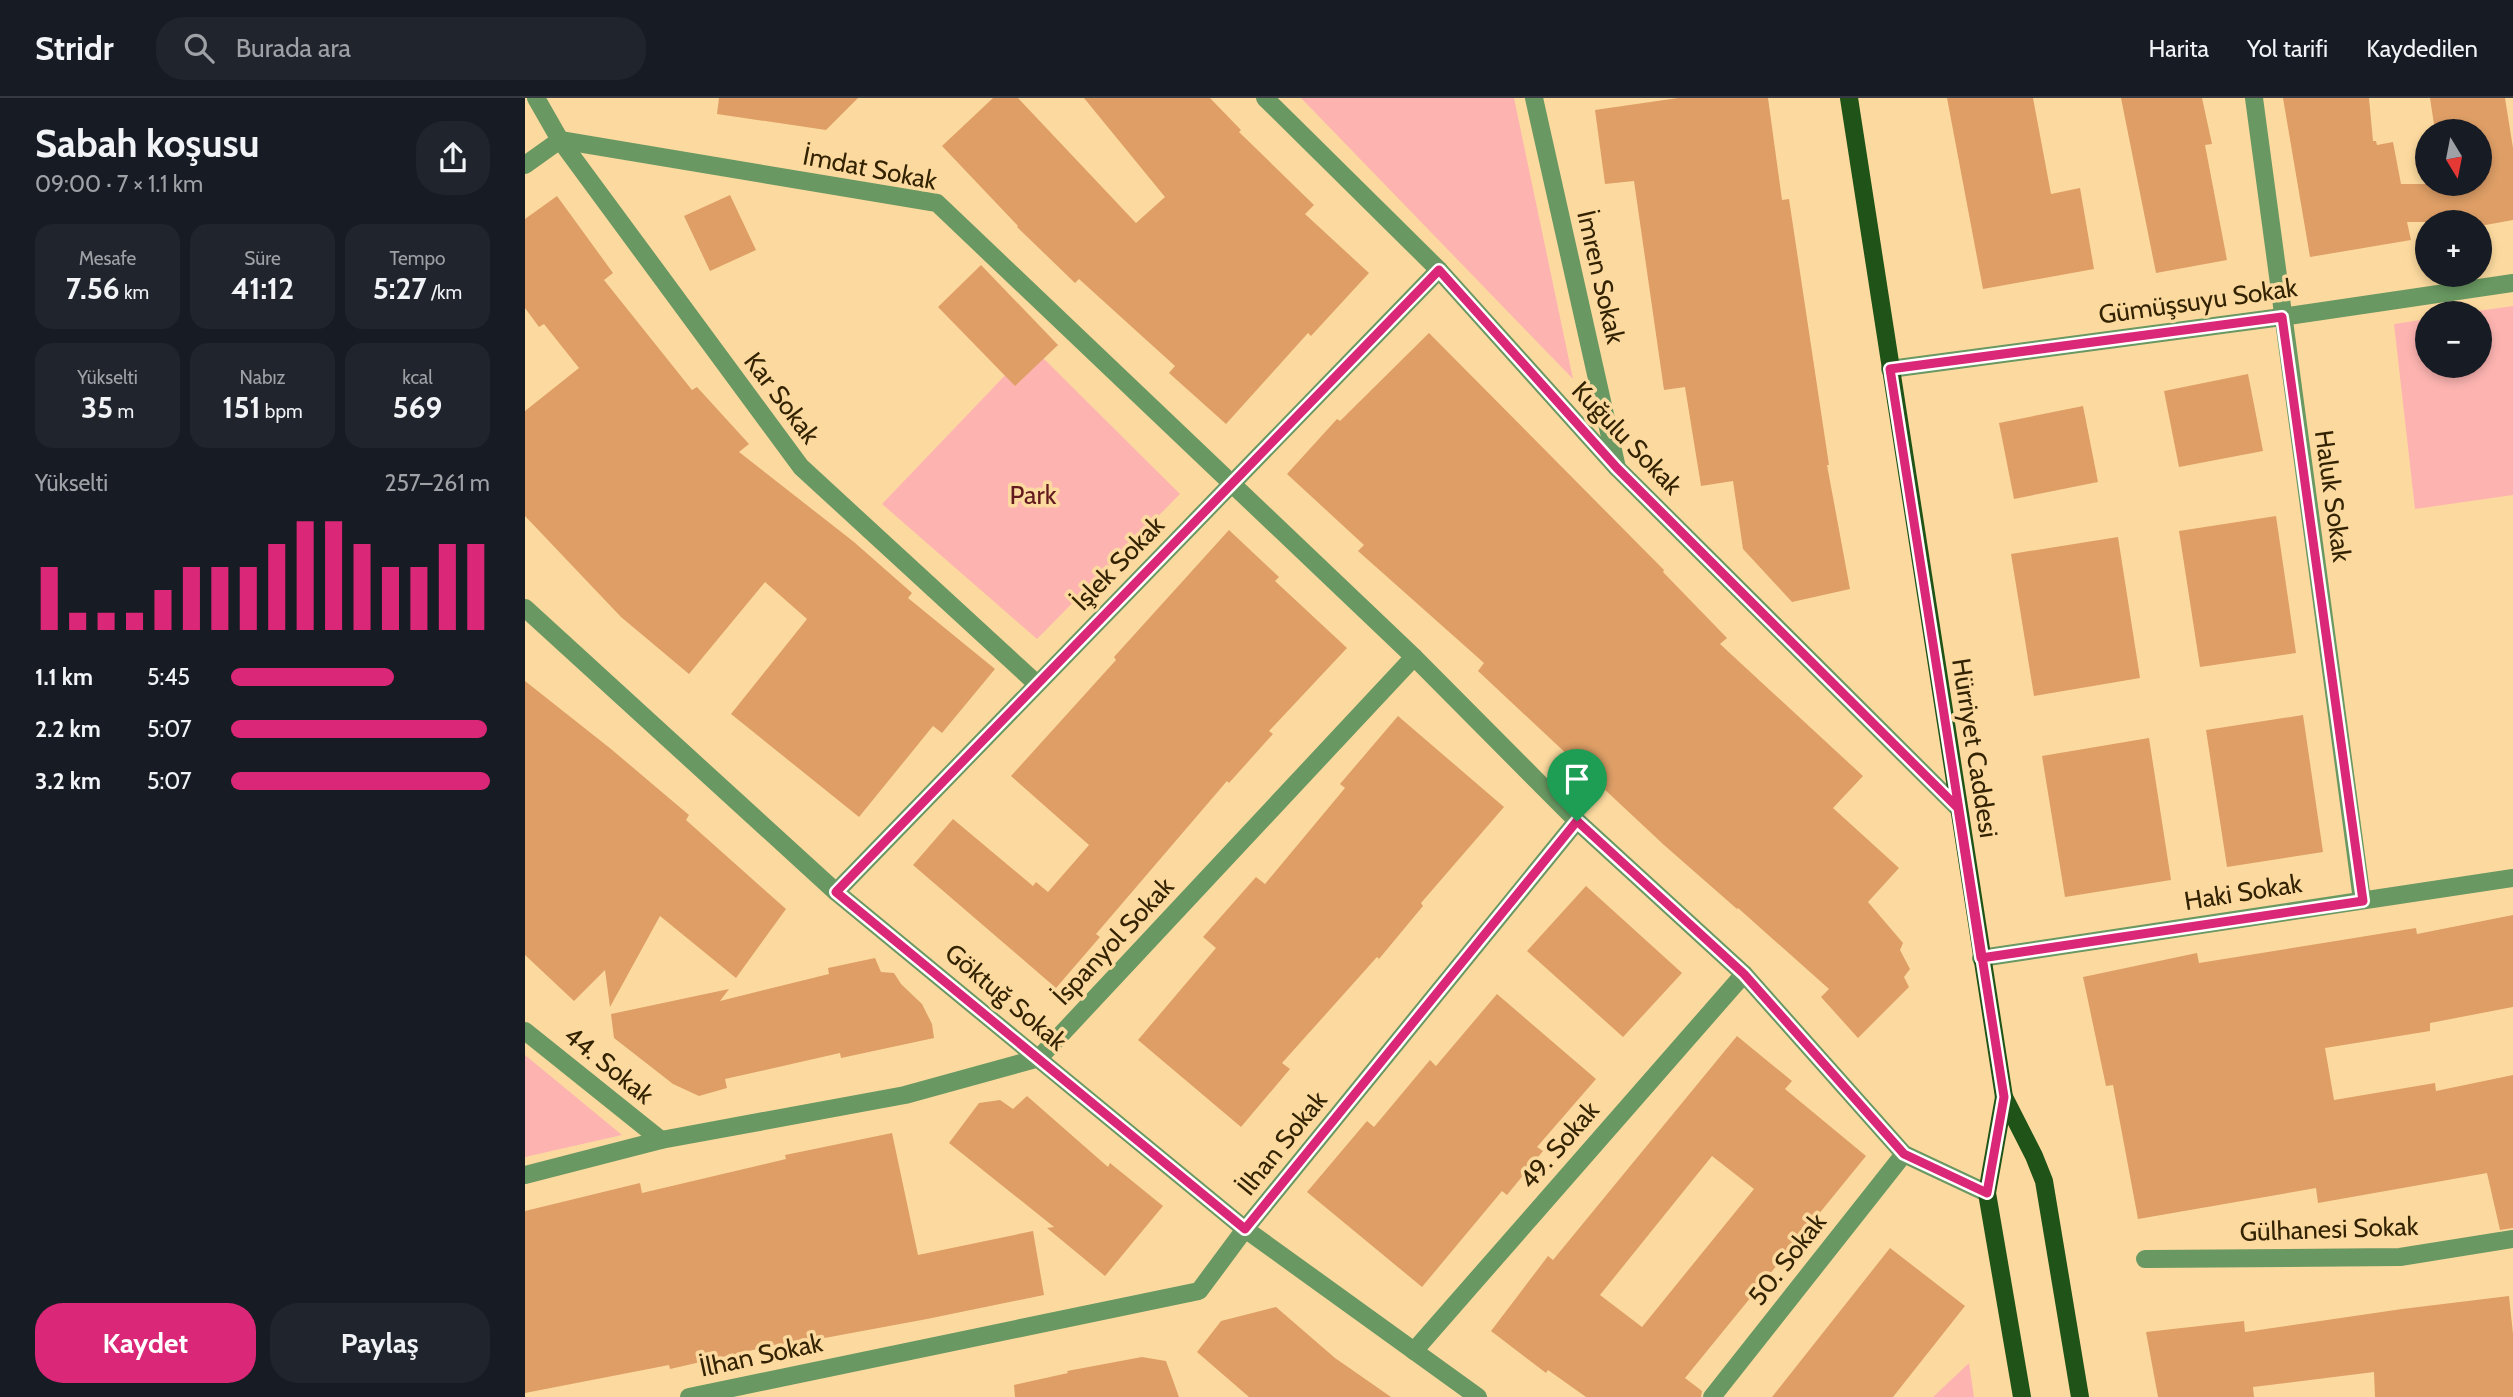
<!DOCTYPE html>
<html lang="tr">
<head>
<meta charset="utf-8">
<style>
	:root { --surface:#171b24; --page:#20242c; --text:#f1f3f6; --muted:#9ea1a6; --line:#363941; --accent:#db2777 }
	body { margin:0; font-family:Cabin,sans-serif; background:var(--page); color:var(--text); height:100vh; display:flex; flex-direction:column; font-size:26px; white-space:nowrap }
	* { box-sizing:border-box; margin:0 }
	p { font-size:23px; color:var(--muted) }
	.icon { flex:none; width:38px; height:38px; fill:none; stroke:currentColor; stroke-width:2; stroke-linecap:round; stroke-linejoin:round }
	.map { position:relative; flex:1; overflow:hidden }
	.drawer { display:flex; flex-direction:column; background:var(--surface); width:525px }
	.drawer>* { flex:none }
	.needle { width:46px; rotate:170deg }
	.fabs { position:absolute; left:1890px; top:21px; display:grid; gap:14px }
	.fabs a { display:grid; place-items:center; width:77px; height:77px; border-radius:50%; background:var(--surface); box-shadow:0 4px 10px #0003; font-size:35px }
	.pin { position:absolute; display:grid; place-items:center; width:60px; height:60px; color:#fff; margin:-72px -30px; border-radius:50% 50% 50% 0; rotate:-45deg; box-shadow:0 0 7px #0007 }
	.pin .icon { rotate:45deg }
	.round { display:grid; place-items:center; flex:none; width:74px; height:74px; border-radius:28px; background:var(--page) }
	.head { display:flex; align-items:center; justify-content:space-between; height:119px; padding:0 35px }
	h1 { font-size:38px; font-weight:700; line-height:52px }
	.stats { display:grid; grid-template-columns:repeat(3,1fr); gap:10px; height:119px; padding:7px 35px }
	.stats div { display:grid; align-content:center; border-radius:18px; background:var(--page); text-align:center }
	.stats b { font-size:30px; font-weight:700 }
	.stats small { font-size:19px; font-weight:400 }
	.stats p { font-size:19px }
	.chart { height:196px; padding:14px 35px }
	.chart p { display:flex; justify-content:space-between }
	.chart svg { width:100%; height:126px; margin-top:7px; stroke:var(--accent); stroke-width:6 }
	.primary-button { display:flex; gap:14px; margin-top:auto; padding:14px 35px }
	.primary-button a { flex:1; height:80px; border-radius:28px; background:var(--accent); color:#fff; font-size:28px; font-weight:700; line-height:80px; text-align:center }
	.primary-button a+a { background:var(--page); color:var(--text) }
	ul { padding:0 35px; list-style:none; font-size:23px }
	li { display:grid; grid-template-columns:112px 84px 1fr; align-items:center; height:52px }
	li i { height:18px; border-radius:9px; background:var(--accent) }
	header { display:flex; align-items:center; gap:42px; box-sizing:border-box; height:98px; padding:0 35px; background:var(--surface); border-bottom:2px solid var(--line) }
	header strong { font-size:33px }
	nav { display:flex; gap:38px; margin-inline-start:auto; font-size:24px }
	.search { width:490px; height:63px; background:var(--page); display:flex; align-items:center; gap:18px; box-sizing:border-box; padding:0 24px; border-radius:28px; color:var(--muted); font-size:26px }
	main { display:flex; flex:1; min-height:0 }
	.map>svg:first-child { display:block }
</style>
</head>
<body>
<header>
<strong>Stridr</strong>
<div class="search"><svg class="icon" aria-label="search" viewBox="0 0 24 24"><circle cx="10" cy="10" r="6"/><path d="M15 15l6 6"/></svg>Burada ara</div>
<nav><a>Harita</a><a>Yol tarifi</a><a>Kaydedilen</a></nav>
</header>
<main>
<section class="drawer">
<div class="head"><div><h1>Sabah koşusu</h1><p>09:00 · 7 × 1.1 km</p></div><a class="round"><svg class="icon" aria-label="share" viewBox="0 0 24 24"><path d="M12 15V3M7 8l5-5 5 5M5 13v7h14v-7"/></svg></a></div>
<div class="stats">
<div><p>Mesafe</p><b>7.56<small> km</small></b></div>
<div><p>Süre</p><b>41:12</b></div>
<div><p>Tempo</p><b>5:27<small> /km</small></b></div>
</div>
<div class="stats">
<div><p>Yükselti</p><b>35<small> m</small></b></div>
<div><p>Nabız</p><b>151<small> bpm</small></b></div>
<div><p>kcal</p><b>569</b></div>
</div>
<div class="chart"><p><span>Yükselti</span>257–261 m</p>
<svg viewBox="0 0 160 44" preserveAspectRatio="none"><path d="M5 44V22M15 44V38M25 44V38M35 44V38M45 44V30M55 44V22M65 44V22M75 44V22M85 44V14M95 44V6M105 44V6M115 44V14M125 44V22M135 44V22M145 44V14M155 44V14"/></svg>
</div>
<ul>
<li><b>1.1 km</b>5:45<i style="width:63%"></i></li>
<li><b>2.2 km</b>5:07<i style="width:99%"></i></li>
<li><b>3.2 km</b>5:07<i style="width:100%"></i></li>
</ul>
<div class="primary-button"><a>Kaydet</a><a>Paylaş</a></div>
</section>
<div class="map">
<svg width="1988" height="1299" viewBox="0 0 1988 1299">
	<rect width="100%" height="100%" fill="#fcda9f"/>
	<!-- green -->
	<g fill="#fdb4b1">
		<polygon points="776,0 989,0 1048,281"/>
		<polygon points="1988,208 1988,397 1890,411 1869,226 1902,221 1902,268 1955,268 1955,215 1938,215"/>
		<polygon points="507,249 655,396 512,541 357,406"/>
		<polygon points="0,957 97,1037 0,1059"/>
		<polygon points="1444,1265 1449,1299 1408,1299"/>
	</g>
	<!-- building -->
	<g fill="#de9e66" fill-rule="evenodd">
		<polygon points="194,0 333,0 301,32 192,16"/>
		<polygon points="468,0 493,0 611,125 640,99 559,0 685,0 716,32 714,34 789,107 780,116 844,175 786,238 783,235 701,326 644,275 650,268 554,181 550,185 492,129 493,128 417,48"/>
		<polygon points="1153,0 1243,0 1257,102 1264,101 1304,367 1302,367 1325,491 1267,504 1218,451 1208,383 1176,388 1160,289 1139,292 1109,83 1080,86 1070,12"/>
		<polygon points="1422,0 1508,0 1526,96 1555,90 1569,171 1458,191"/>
		<polygon points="1596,0 1677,0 1687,46 1680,47 1702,162 1631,175"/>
		<polygon points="1758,0 1844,0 1848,43 1851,43 1852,47 1868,44 1876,86 1955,86 1955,33 1910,33 1905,0 1980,0 1988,50 1988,122 1955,128 1955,124 1882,124 1886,142 1785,159"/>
		<polygon points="205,97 231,152 185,173 159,118"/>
		<polygon points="32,98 88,175 79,182 167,292 172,289 224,346 214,354 329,444 387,495 383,500 470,571 417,635 408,628 334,719 206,616 282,521 240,484 164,576 96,519 0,418 0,313 54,270 19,226 14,229 0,210 0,121"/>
		<polygon points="456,167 533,247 490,288 413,209"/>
		<polygon points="904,235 1139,472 1138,474 1202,540 1195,546 1338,678 1308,710 1374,770 1343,804 1378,845 1375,852 1385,871 1379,879 1384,889 1333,940 1296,899 1304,891 1213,810 1212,811 1139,747 953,573 959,565 833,453 839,447 762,376 812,321 815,323"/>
		<polygon points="1723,276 1738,353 1654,369 1639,293"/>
		<polygon points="1558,308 1573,384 1489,401 1474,325"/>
		<polygon points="1751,418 1771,555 1675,569 1654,433"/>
		<polygon points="704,432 754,479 750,483 822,550 744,633 748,636 704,685 702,683 571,836 575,839 531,890 388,767 428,721 508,788 511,784 523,794 564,747 486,678 591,562 589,559"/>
		<polygon points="1593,439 1615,580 1509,598 1486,456"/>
		<polygon points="0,583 86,651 164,717 161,722 261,811 211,880 135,818 85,909 80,872 49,903 0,857"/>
		<polygon points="1778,617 1798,754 1702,769 1681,632"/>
		<polygon points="873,618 979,709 896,805 898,808 854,861 852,859 757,965 765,971 716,1029 613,942 691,850 678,839 731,779 740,786 820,690 815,686"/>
		<polygon points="1624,640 1646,782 1540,799 1517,658"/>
		<polygon points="1061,788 1157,875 1098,939 1002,853"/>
		<polygon points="1988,817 1988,909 1905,925 1905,933 1800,950 1809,1002 1910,985 1911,993 1988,977 1988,1130 1975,1132 1962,1075 1793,1105 1791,1090 1613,1121 1588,987 1581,988 1558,879 1672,855 1674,865 1891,830 1892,836"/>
		<polygon points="350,860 356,874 369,875 376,886 397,906 407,926 409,940 316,960 315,955 200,981 202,990 174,998 148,986 89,940 86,916 204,891 195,903 304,876 303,870"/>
		<polygon points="972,896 1071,981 1012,1049 1018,1053 982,1097 977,1093 897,1189 782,1094 842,1023 849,1029 905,962 911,968"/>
		<path d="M 1212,938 L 1267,983 L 1260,991 L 1341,1058 L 1160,1280 L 1177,1293 L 1176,1299 L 1061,1299 L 1023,1272 L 1021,1275 L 966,1233 L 1023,1158 L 1028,1162 ZM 1187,1058 L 1229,1091 L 1117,1229 L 1075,1197 Z"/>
		<polygon points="502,998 583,1069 585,1065 638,1108 580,1178 522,1130 529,1129 424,1045 454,1005 475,1002 488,1011"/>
		<polygon points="367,1035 393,1157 508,1133 519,1197 402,1221 251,1249 250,1247 145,1271 144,1267 0,1295 0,1113 115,1085 117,1095 261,1061 260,1057"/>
		<polygon points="1365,1150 1440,1208 1368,1299 1247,1299"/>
		<polygon points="1984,1198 1988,1236 1988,1299 1850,1299 1849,1274 1728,1289 1729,1299 1633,1299 1621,1234 1719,1223 1720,1234 1877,1211"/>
		<polygon points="751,1209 810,1260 866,1299 724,1299 672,1254 696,1223"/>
		<polygon points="617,1259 641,1263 654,1299 490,1299 489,1287 543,1275 542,1273"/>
	</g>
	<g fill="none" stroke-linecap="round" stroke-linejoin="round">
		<!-- minor -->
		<g stroke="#699862" stroke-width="18">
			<polyline points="11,0 35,42 276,369 512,586"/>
			<polyline points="740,0 914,172 1092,370 1433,710"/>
			<polyline points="1009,0 1092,370"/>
			<polyline points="1729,0 1837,802"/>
			<polyline points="0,67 35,42 412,105 889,559 1052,723 1219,876 1379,1056 1462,1095"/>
			<polyline points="1365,271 1757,219 1988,185"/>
			<polyline points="0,510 311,794 720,1131 953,1299"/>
			<polyline points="311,794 914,172"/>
			<polyline points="1456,860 1988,780"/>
			<polyline points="0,933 136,1042"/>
			<polyline points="0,1077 136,1042 380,997 514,960 889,559"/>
			<polyline points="1620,1161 1875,1159 1988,1141"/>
			<polyline points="889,1253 1219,876"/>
			<polyline points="164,1299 674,1193 720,1131 1052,723"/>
			<polyline points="1187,1299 1379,1056"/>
		</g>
		<!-- major -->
		<g stroke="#1f5317" stroke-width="18">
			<polyline points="1324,0 1479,999 1509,1058 1519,1083 1555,1299"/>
			<polyline points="1479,999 1462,1095 1497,1299"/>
		</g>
	</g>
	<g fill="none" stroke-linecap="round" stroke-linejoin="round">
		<!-- route casing -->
		<g stroke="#fff" stroke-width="14">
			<polyline id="route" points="1052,723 720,1131 311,794 914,172 1092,370 1433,710 1456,860 1838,803 1757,219 1365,271 1479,999 1462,1095 1379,1056 1219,876 1052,723"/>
		</g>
		<!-- route -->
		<use href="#route" stroke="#db2777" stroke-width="9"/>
	</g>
	<g text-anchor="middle" stroke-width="7" stroke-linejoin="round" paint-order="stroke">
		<!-- street labels -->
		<g font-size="26" fill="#332302" stroke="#fcda9f">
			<text transform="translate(345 70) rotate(11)" y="9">İmdat Sokak</text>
			<text transform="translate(1076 179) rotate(77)" y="9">İmren Sokak</text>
			<text transform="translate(1673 203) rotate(-8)" y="9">Gümüşsuyu Sokak</text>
			<text transform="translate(257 300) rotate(53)" y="9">Kar Sokak</text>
			<text transform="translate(1102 340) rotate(46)" y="9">Kuğulu Sokak</text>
			<text transform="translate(1808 398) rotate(82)" y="9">Haluk Sokak</text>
			<text transform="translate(593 465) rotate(-46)" y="9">İşlek Sokak</text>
			<text transform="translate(1450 650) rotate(81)" y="9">Hürriyet Caddesi</text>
			<text transform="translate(1718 794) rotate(-9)" y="9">Haki Sokak</text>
			<text transform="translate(588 843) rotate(-47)" y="9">İspanyol Sokak</text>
			<text transform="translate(481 899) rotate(40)" y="9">Göktuğ Sokak</text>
			<text transform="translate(84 967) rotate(39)" y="9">44. Sokak</text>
			<text transform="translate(757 1045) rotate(-51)" y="9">İlhan Sokak</text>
			<text transform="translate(1034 1047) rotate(-49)" y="9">49. Sokak</text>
			<text transform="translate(1804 1131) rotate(-2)" y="9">Gülhanesi Sokak</text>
			<text transform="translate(1262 1161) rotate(-52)" y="9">50. Sokak</text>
			<text transform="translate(236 1257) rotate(-12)" y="9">İlhan Sokak</text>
		</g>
		<!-- park labels -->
		<g font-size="26" fill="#63191e" stroke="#fcda9f">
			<text x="508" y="406">Park</text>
		</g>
	</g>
</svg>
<div class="fabs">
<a><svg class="needle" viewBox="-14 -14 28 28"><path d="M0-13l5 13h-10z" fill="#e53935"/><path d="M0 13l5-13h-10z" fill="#9ea1a6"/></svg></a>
<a>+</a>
<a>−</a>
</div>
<div class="pin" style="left:1052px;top:723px;background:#1e9e55"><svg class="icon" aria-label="arrive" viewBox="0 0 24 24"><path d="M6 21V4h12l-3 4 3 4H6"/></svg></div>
</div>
</main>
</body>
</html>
